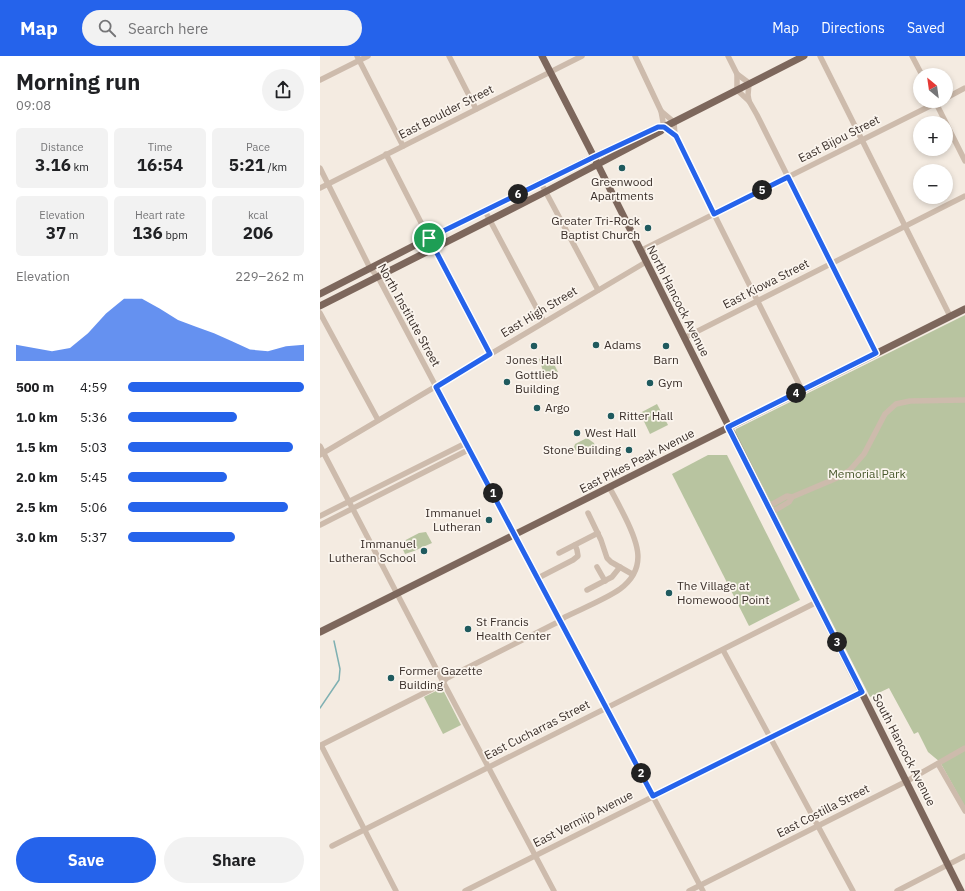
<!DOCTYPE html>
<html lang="en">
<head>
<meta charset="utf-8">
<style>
	:root { --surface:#fff; --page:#f2f2f2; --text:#202124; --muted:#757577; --accent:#2563eb }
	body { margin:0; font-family:"IBM Plex Sans",sans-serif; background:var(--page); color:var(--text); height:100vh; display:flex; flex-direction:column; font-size:15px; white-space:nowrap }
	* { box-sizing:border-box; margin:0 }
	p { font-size:13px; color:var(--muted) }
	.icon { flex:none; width:22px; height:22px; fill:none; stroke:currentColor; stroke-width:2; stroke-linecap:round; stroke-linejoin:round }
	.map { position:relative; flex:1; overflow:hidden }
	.sheet { display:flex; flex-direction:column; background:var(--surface); width:320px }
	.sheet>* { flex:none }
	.needle { width:26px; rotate:331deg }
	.fabs { position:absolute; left:593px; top:12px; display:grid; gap:8px }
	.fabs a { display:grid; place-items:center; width:40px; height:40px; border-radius:50%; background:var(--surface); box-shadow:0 2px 6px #0003; font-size:20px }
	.pin { position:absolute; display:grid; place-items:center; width:34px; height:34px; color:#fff; margin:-17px; border:2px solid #fff; border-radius:50%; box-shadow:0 1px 4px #0007 }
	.km { position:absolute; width:20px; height:20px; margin:-10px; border-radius:50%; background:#222; color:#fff; font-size:11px; line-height:20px; text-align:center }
	.round { display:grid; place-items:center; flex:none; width:42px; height:42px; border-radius:21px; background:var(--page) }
	.head { display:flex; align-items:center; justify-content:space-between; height:68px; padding:0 16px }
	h1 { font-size:22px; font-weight:700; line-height:30px }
	.figures { display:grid; grid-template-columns:repeat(3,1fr); gap:6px; height:68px; padding:4px 16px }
	.figures div { display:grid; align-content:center; border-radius:6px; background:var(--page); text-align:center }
	.figures b { font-size:17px; font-weight:700 }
	.figures small { font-size:11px; font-weight:400 }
	.figures p { font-size:11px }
	.chart { height:112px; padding:8px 16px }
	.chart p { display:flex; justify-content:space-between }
	.chart svg { width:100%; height:72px; margin-top:4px; fill:var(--accent); opacity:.7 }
	.action { display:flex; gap:8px; margin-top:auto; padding:8px 16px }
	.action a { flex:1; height:46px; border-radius:24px; background:var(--accent); color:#fff; font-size:16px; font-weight:700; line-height:46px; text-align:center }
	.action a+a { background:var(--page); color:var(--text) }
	ul { padding:0 16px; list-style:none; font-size:13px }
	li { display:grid; grid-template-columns:64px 48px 1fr; align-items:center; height:30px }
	li i { height:10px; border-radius:5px; background:var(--accent) }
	header { display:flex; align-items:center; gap:24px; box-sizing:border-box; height:56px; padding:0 20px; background:var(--accent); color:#fff }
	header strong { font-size:19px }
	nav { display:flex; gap:22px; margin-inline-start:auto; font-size:14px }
	.search { width:280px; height:36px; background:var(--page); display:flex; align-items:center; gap:10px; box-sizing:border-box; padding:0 14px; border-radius:22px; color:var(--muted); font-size:15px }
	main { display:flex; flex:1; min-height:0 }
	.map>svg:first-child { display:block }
</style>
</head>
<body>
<header>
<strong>Map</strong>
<div class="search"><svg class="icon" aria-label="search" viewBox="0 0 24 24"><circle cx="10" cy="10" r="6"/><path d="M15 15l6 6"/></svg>Search here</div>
<nav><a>Map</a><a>Directions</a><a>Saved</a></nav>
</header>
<main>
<section class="sheet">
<div class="head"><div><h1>Morning run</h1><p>09:08</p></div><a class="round"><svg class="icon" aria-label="share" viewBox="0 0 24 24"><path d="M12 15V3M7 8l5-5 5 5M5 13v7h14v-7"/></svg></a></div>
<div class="figures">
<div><p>Distance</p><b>3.16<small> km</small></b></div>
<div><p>Time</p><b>16:54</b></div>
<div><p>Pace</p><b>5:21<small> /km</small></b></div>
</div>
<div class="figures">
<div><p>Elevation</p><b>37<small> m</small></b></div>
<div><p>Heart rate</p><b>136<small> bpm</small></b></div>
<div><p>kcal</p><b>206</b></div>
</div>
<div class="chart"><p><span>Elevation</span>229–262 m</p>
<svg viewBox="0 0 160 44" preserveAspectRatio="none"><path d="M0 44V34L10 36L20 38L30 36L40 27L50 15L60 6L70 6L80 12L90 19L100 23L110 27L120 32L130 37L140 38L150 35L160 34V44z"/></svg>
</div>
<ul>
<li><b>500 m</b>4:59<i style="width:100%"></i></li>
<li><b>1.0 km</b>5:36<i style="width:62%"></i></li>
<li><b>1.5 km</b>5:03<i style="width:94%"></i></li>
<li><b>2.0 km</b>5:45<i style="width:56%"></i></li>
<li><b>2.5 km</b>5:06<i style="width:91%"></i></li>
<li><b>3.0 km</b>5:37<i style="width:61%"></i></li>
</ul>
<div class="action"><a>Save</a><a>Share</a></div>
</section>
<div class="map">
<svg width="645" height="835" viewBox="0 0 645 835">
	<rect width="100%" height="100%" fill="#f4ebe1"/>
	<!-- green -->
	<g fill="#b8c4a0">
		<polygon points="645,259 645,751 620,706 608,696 598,676 594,678 569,632 550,641 415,376 416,373"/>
		<polygon points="228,298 232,303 235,304 236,309 235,310 238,316 227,321 225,315 223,315 219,303"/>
		<polygon points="337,348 348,369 330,378 320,357"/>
		<polygon points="267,382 274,387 276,393 274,395 256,395 254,391 255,388"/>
		<polygon points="388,399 407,399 480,544 429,570 352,418"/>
		<polygon points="106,476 112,487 94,495 85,498 80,487 99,477"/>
		<polygon points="122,632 141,669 123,678 104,641"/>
	</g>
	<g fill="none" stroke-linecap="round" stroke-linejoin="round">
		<!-- stream -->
		<polyline stroke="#7fb0b2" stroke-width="1.5" points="0,652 19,624 20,613 14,585"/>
		<!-- minor -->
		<g stroke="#cdbbac" stroke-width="5.5">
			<polyline points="37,0 83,90"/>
			<polyline points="129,0 156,53"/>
			<polyline points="315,0 341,55 344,71 355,80"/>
			<polyline points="408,0 417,18 417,34 429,45 437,59 556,297"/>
			<polyline points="500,0 630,260"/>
			<polyline points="592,0 602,19"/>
			<polyline points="417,18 429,27 428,39 429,45"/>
			<polyline points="0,24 48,0"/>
			<polyline points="626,42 645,32"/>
			<polyline points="615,45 645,105"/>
			<polyline points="341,55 354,66 355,80 482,334"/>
			<polyline points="66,98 114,192 170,298"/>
			<polyline points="0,112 50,212 58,221 383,835"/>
			<polyline points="221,127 278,234"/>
			<polyline points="0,132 262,0"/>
			<polyline points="165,155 224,266"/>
			<polyline points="320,195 620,45"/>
			<polyline points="0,257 58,364"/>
			<polyline points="364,282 645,140"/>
			<polyline points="0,390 120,620 234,835"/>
			<polyline points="0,399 326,206"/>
			<polyline points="472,441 517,422 530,414 544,398 565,358 576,348 590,345 645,344"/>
			<polyline points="449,450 467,440 472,441 469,446 452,456"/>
			<polyline points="268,457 281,484 287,502 291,506 312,518"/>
			<polyline points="0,460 146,387"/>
			<polyline points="0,469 150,393"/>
			<polyline points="239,497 278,477"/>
			<polyline points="277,511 285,525"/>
			<polyline points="218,522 253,504 258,500 257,494 255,489"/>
			<polyline points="267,534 292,521 300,511"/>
			<polyline points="403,594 533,835"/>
			<polyline points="618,708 645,755"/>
			<polyline points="12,790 497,546"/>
			<path d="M 76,835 L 1,689 L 120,629 L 127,622 L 238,566 L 245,561 C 261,553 286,543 300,533 C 328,512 318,487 305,461 C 300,451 295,441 289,431"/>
			<polyline points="145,835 542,636"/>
			<polyline points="369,835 587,725 645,692"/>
			<polyline points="577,835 645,800"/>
		</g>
		<!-- major -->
		<g stroke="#7d675c" stroke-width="7">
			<polyline points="222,0 274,101 641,835"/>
			<polyline points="0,238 109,182 274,101 340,71"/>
			<polyline points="0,250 225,136 341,75 344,71 354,66 484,0"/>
			<polyline points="0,576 645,253"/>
		</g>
	</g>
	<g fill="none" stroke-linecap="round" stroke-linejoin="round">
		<!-- route casing -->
		<g stroke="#fff" stroke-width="8">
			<polygon id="route" points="338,71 344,71 356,80 394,158 468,121 556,297 408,371 542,636 333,740 116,331 170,298 109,182 274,101"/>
		</g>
		<!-- route -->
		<use href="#route" stroke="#2563eb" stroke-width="5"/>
	</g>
	<!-- markers -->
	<g fill="#1f5a5e" stroke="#fbf5ee" stroke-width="1.5">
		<circle cx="302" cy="112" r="4"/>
		<circle cx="328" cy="172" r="4"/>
		<circle cx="276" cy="289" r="4"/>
		<circle cx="214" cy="290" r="4"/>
		<circle cx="346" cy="290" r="4"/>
		<circle cx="187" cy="326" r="4"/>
		<circle cx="330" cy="327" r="4"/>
		<circle cx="217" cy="352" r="4"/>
		<circle cx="291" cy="360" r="4"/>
		<circle cx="257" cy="377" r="4"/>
		<circle cx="309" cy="394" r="4"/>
		<circle cx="169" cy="464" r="4"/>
		<circle cx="104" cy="495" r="4"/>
		<circle cx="349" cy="537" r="4"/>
		<circle cx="148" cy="573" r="4"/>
		<circle cx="71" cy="622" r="4"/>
	</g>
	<g text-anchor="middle" stroke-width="3.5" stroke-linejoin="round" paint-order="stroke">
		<!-- street labels -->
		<g font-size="12" fill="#3b302b" stroke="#fbf5ee">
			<text transform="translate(126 56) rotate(-27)" y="4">East Boulder Street</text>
			<text transform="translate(519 83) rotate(-27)" y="4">East Bijou Street</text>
			<text transform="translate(446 228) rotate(-27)" y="4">East Kiowa Street</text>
			<text transform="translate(358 245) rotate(63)" y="4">North Hancock Avenue</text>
			<text transform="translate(219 256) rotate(-31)" y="4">East High Street</text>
			<text transform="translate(89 259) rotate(61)" y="4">North Institute Street</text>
			<text transform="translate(317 405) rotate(-27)" y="4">East Pikes Peak Avenue</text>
			<text transform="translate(217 674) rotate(-27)" y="4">East Cucharras Street</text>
			<text transform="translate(584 694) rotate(63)" y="4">South Hancock Avenue</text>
			<text transform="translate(503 755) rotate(-27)" y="4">East Costilla Street</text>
			<text transform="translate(263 763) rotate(-27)" y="4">East Vermijo Avenue</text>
		</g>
		<!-- poi labels -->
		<g font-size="12" fill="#3b302b" stroke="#fbf5ee" text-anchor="start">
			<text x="302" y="130" text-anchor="middle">Greenwood<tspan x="302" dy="14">Apartments</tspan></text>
			<text x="320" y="169" text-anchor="end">Greater Tri-Rock<tspan x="320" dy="14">Baptist Church</tspan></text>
			<text x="284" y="293">Adams</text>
			<text x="214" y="308" text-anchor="middle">Jones Hall</text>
			<text x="346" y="308" text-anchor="middle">Barn</text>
			<text x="195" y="323">Gottlieb<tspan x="195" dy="14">Building</tspan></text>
			<text x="338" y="331">Gym</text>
			<text x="225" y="356">Argo</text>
			<text x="299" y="364">Ritter Hall</text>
			<text x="265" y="381">West Hall</text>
			<text x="301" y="398" text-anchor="end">Stone Building</text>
			<text x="161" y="461" text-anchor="end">Immanuel<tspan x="161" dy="14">Lutheran</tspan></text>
			<text x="96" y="492" text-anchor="end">Immanuel<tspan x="96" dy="14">Lutheran School</tspan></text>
			<text x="357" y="534">The Village at<tspan x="357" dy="14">Homewood Point</tspan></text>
			<text x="156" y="570">St Francis<tspan x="156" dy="14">Health Center</tspan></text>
			<text x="79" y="619">Former Gazette<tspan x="79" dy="14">Building</tspan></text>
		</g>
		<!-- park labels -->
		<g font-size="12" fill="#4a5a2e" stroke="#fbf5ee">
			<text x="547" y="422">Memorial Park</text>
		</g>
	</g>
</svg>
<div class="fabs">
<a><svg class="needle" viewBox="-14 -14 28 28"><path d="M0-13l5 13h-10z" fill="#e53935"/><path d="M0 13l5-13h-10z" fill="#757577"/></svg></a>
<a>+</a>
<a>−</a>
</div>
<div class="pin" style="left:109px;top:182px;background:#1e9e55"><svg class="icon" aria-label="arrive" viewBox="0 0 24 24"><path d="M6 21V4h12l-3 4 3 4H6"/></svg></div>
<b class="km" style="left:173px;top:437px">1</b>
<b class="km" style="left:321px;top:717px">2</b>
<b class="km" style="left:517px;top:586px">3</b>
<b class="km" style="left:476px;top:337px">4</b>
<b class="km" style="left:442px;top:134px">5</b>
<b class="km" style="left:198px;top:138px">6</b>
</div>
</main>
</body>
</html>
